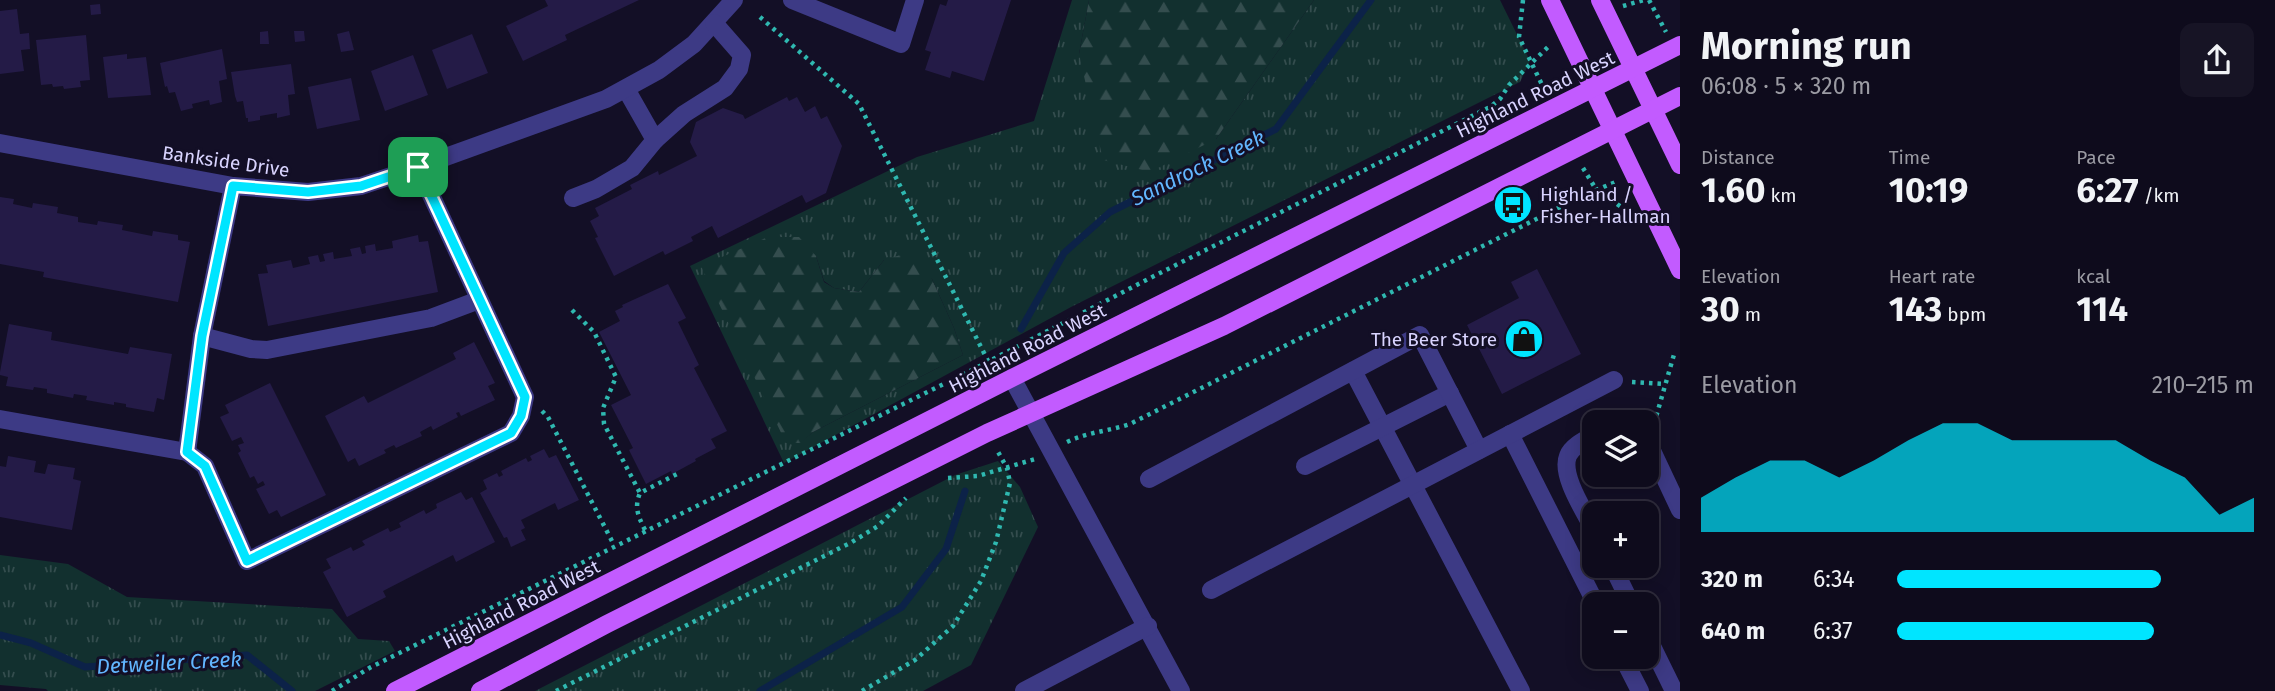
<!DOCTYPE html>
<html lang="en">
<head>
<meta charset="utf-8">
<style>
	:root { --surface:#0e0b1c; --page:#171425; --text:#f1f3f6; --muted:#9b9ba3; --line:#2e2b3b; --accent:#00e5ff }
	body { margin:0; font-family:"Fira Sans",sans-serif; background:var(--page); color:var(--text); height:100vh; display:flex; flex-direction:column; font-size:26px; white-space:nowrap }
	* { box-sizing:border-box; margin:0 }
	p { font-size:23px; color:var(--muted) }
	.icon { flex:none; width:38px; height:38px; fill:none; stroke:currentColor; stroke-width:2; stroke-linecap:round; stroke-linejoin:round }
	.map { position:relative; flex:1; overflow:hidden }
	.panel { display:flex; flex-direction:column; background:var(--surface); width:595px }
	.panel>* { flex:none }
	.fabs { position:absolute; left:1582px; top:410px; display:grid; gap:14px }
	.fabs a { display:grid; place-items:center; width:77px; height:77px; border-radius:14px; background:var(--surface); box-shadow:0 4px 18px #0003,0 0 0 2px var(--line); font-size:35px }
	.pin { position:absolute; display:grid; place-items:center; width:60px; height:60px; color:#fff; margin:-30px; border-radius:14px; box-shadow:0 4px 10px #0006 }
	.round { display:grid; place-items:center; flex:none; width:74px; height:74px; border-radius:14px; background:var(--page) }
	.summary { display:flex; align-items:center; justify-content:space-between; height:119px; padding:0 21px }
	h1 { font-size:38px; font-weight:700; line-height:52px }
	.figures { display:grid; grid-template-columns:repeat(3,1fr); gap:10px; height:119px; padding:7px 21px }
	.figures div { display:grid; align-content:center }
	.figures b { font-size:35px; font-weight:700 }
	.figures small { font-size:19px; font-weight:400 }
	.figures p { font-size:19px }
	.chart { height:196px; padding:14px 21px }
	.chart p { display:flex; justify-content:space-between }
	.chart svg { width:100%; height:126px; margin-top:7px; fill:var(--accent); opacity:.7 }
	ul { padding:0 21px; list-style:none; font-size:23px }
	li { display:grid; grid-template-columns:112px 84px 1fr; align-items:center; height:52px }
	li i { height:18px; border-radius:9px; background:var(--accent) }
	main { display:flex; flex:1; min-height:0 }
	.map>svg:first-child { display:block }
</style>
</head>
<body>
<main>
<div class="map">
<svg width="1680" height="691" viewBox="0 0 1680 691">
	<defs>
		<pattern id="grass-tufts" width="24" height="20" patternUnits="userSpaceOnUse" patternTransform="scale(1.75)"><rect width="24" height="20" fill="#12302f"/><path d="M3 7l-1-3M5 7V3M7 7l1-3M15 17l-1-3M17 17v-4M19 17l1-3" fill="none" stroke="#344d4e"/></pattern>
		<pattern id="forest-firs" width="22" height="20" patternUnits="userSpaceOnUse" patternTransform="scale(1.75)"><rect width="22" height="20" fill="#12302f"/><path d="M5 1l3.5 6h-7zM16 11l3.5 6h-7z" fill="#344d4e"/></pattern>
	</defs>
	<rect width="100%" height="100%" fill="#130f26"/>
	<!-- grass -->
	<g fill="url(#grass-tufts)" fill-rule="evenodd">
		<path d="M 1072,0 L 1089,0 L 1079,54 L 1216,139 L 1314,0 L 1500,0 L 1530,61 L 1520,82 L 1071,307 L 784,463 L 690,266 L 917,157 L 1034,121 ZM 816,256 L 824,281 L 834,288 L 859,292 L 884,260 L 932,279 L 954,328 L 963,355 L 813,432 L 801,442 Z"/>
		<polygon points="998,461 1020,487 1038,527 971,665 923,691 535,691 955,475"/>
		<polygon points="0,555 68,564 127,597 332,609 358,639 389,641 395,651 315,691 48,691 46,689 0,685"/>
	</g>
	<!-- forest -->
	<g fill="url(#forest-firs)">
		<polygon points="1089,0 1314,0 1216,139 1150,172 1103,160 1079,54"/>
		<polygon points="768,237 799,237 816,256 824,282 834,288 859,292 884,260 907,253 932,279 954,328 963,355 813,432 801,443 786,443 701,266"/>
	</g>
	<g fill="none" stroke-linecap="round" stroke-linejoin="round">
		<!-- stream -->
		<g stroke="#0c2248" stroke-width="7">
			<polyline points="1021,329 1064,253 1110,212 1276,129 1371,0"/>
			<polyline points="0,635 31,643 85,667 247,655 292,691"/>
			<polyline points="760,691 902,607 946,549 965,491"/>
		</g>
	</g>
	<!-- building -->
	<g fill="#241b47">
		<polygon points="545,0 639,0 565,35 567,40 523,61 506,26 548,6"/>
		<polygon points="948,0 1011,0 984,81 952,71 950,78 925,70 931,52 925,50 940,4 946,6"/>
		<polygon points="100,4 101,14 91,15 90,5"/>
		<polygon points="17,9 20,34 29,33 30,49 21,50 24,71 0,74 0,11"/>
		<polygon points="268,31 269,44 260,44 260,32"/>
		<polygon points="294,31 304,31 305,41 295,42"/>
		<polygon points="349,31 354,50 341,52 337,34"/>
		<polygon points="472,34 488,73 447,89 432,50"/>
		<polygon points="86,35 90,80 80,81 81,87 64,89 63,86 53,87 52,84 41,85 36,40"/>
		<polygon points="222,49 227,79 219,81 222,102 210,105 209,100 192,104 193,108 181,111 175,92 169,93 167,86 165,87 160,63"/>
		<polygon points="127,54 127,59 146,57 151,95 108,98 103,57"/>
		<polygon points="413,55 428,95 385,111 371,71"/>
		<polygon points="291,64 295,94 288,95 290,115 277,118 277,113 260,116 260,120 248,122 248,118 246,118 243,101 237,102 235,96 231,72"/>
		<polygon points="351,78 360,120 317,129 308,87"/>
		<polygon points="787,97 789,101 797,97 805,112 815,106 821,119 827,116 842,146 826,193 806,203 802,195 718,238 712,226 691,237 693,241 665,255 663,251 614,276 595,238 598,237 590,221 599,216 595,208 632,189 630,185 658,171 659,175 697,156 690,142 696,122 723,108 743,115 745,119"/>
		<polygon points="0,197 14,199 13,204 32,208 33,203 58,207 57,213 78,217 78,222 97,225 98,221 123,225 122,230 152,236 153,231 178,235 178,240 190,242 178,302 43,277 44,272 0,264"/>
		<polygon points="418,235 419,242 428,241 438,292 268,326 258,274 268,273 266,265 291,260 293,268 310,264 308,257 318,255 320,262 325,261 323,254 333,252 334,259 352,256 350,249 360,247 362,254 366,253 365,246 375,244 376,251 393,248 392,241"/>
		<polygon points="1537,269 1581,354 1502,394 1467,325 1519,298 1511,282"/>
		<polygon points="668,284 686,318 678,322 699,365 694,368 727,431 711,439 716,448 695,459 696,461 672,474 671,471 646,484 629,450 633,448 611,405 631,395 599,332 620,321 615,311 623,307 622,305"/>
		<polygon points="9,324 52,332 51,340 128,354 130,347 172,354 164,400 157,398 154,412 126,407 126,404 114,402 114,405 86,400 87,396 74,394 73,398 47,393 47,389 34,387 33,390 6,386 8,377 0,375 0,372"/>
		<polygon points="474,342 495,383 488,386 495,400 461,416 459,412 456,413 458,417 433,430 431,426 420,432 422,436 396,448 394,445 384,450 386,453 359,466 355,458 348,462 325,416 364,396 368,403 456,359 453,353"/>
		<polygon points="270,383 326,495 281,517 277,510 269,514 256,489 265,485 263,481 258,484 254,476 250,478 238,453 241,451 238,445 244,443 241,437 232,441 220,417 229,413 225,405"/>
		<polygon points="544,449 549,458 556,455 579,500 558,510 555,503 521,520 525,528 521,530 526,540 511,547 507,537 504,538 480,493 487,489 483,480 497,473 499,477 503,475 501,471 526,458 528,462 532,460 530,456"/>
		<polygon points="8,456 36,461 34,472 45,474 48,464 75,468 73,479 81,481 72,530 0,517 0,466 6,467"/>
		<polygon points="461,492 466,500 472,497 495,542 456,562 453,555 383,591 386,597 347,617 323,572 331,568 326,559 351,547 353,551 365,545 362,541 388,528 390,532 401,527 399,523 424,510 426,514 437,508 436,504"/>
	</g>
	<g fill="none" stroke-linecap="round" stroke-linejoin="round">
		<!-- path -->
		<g stroke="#2fb8b0" stroke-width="4.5" stroke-dasharray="3.5 5" stroke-linecap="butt">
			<polyline points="1523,0 1519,37 1545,91"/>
			<polyline points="1649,0 1666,32"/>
			<polyline points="1623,6 1644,0"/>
			<polyline points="760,17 859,104 988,361"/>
			<polyline points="1583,168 1597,191 1629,212"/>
			<polyline points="572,310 594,332 616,377 603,408 604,424 640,493"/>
			<polyline points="1632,382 1666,384"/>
			<polyline points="542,411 548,417 614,545"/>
			<polyline points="1654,424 1675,351"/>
			<path d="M 1067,442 C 1088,432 1109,431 1130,424 L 1584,195 L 1618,181"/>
			<polyline points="948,478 978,476 1035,459"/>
			<path d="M 645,530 C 638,516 634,507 640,493 L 679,473"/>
			<polyline points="332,691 371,667 968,372 1158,274 1490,107 1500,99 1509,85 1551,44"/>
			<polyline points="556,691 852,542 878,526 906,498"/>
			<polyline points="862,691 915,660 953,626 981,581 996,542 1010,483 1007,468 997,450"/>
		</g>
		<!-- minor -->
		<g stroke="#3d3a85" stroke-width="18">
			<polyline points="792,0 901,44 915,0"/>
			<polyline points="626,89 655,140"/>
			<polyline points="0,143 233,186 308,192 361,186 418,167 606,99 659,70 694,44 734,0"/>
			<polyline points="573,198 596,189 632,168 655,140 684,114 725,88 739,69 742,55 714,23"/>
			<polyline points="202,336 251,349 267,350 431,318 479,300"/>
			<polyline points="1353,371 1521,691"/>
			<polyline points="1012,378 1181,691"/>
			<polyline points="0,419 187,452 205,466 247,561 511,433 521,416 525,397 418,167"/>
			<polyline points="1510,434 1596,604"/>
			<path d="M 1594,435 C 1585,440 1572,446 1568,456 C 1560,475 1585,512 1594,530"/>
			<polyline points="1647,440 1680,510"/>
			<polyline points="187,452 202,336 233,186"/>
			<polyline points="1305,466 1450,393"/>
			<polyline points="1149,479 1420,335 1479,450"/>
			<polyline points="1612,565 1631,604"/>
			<polyline points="1211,590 1614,380"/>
			<polyline points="1647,636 1674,691"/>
			<polyline points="1622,656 1640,691"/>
			<polyline points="1024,691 1148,626"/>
		</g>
		<!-- major -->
		<g stroke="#c25bff" stroke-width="18">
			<polyline points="1550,0 1680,270"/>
			<polyline points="1600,0 1680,165"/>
			<polyline points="395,691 1012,378 1680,45"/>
			<polyline points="480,691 607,624 987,433 1224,326 1680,96"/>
		</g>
	</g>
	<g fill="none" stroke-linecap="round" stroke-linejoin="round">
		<!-- route casing -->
		<g stroke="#fff" stroke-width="14">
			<polygon id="route" points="418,167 525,397 521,416 511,433 247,561 205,466 187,452 202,336 233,186 308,192 361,186"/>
		</g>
		<!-- route -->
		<use href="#route" stroke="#00e5ff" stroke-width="9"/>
	</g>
	<!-- icons -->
	<defs>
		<g id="bus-disc" transform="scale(2.0125)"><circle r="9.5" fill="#00e5ff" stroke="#130f26"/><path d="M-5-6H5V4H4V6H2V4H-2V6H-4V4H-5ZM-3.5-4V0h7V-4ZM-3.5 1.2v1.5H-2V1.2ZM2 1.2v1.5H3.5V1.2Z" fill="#111"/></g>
		<g id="shop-disc" transform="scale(2.0125)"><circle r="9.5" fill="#00e5ff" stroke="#130f26"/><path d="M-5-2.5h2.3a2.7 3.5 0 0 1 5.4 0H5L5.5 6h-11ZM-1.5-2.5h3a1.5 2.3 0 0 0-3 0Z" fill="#111"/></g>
	</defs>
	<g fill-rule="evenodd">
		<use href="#bus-disc" x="1513" y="205"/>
		<use href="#shop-disc" x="1524" y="339"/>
	</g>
	<g text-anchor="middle" stroke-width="6" stroke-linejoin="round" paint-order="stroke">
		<!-- street labels -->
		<g font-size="19" fill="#d9d4ff" stroke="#130f26">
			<text transform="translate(1535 94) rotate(-26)" y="7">Highland Road West</text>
			<text transform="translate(226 161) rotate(8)" y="7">Bankside Drive</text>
			<text transform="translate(1027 348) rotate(-27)" y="7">Highland Road West</text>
			<text transform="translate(521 604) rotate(-27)" y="7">Highland Road West</text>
		</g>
		<!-- poi labels -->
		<g font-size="19" fill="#d9d4ff" stroke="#130f26" text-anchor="start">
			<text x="1540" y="201">Highland /<tspan x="1540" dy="22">Fisher-Hallman</tspan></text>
			<text x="1497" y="346" text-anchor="end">The Beer Store</text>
		</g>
		<!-- water labels -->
		<g font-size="21" font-style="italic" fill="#62b6ff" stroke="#130f26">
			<text transform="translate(1198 168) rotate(-26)" y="7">Sandrock Creek</text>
			<text transform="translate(169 663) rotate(-3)" y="7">Detweiler Creek</text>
		</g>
	</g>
</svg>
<div class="fabs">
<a><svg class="icon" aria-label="layers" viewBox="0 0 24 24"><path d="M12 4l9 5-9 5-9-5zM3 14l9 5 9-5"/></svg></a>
<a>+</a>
<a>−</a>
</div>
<div class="pin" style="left:418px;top:167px;background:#1e9e55"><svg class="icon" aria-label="arrive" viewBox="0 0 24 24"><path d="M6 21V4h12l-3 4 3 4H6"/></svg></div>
</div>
<section class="panel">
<div class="summary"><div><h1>Morning run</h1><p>06:08 · 5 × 320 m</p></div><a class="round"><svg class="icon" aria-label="share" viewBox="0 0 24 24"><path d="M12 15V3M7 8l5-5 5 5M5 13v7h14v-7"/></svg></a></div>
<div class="figures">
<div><p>Distance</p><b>1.60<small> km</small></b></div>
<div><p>Time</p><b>10:19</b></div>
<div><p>Pace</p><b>6:27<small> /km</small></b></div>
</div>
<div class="figures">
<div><p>Elevation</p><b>30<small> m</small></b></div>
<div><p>Heart rate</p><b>143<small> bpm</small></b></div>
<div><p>kcal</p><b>114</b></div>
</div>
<div class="chart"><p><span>Elevation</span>210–215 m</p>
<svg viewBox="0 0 160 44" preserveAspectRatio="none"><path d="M0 44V32L10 25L20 19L30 19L40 25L50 19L60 12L70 6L80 6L90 12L100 12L110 12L120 12L130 19L140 25L150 38L160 32V44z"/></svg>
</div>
<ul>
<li><b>320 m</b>6:34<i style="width:74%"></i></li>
<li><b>640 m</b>6:37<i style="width:72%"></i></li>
</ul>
</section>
</main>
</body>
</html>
